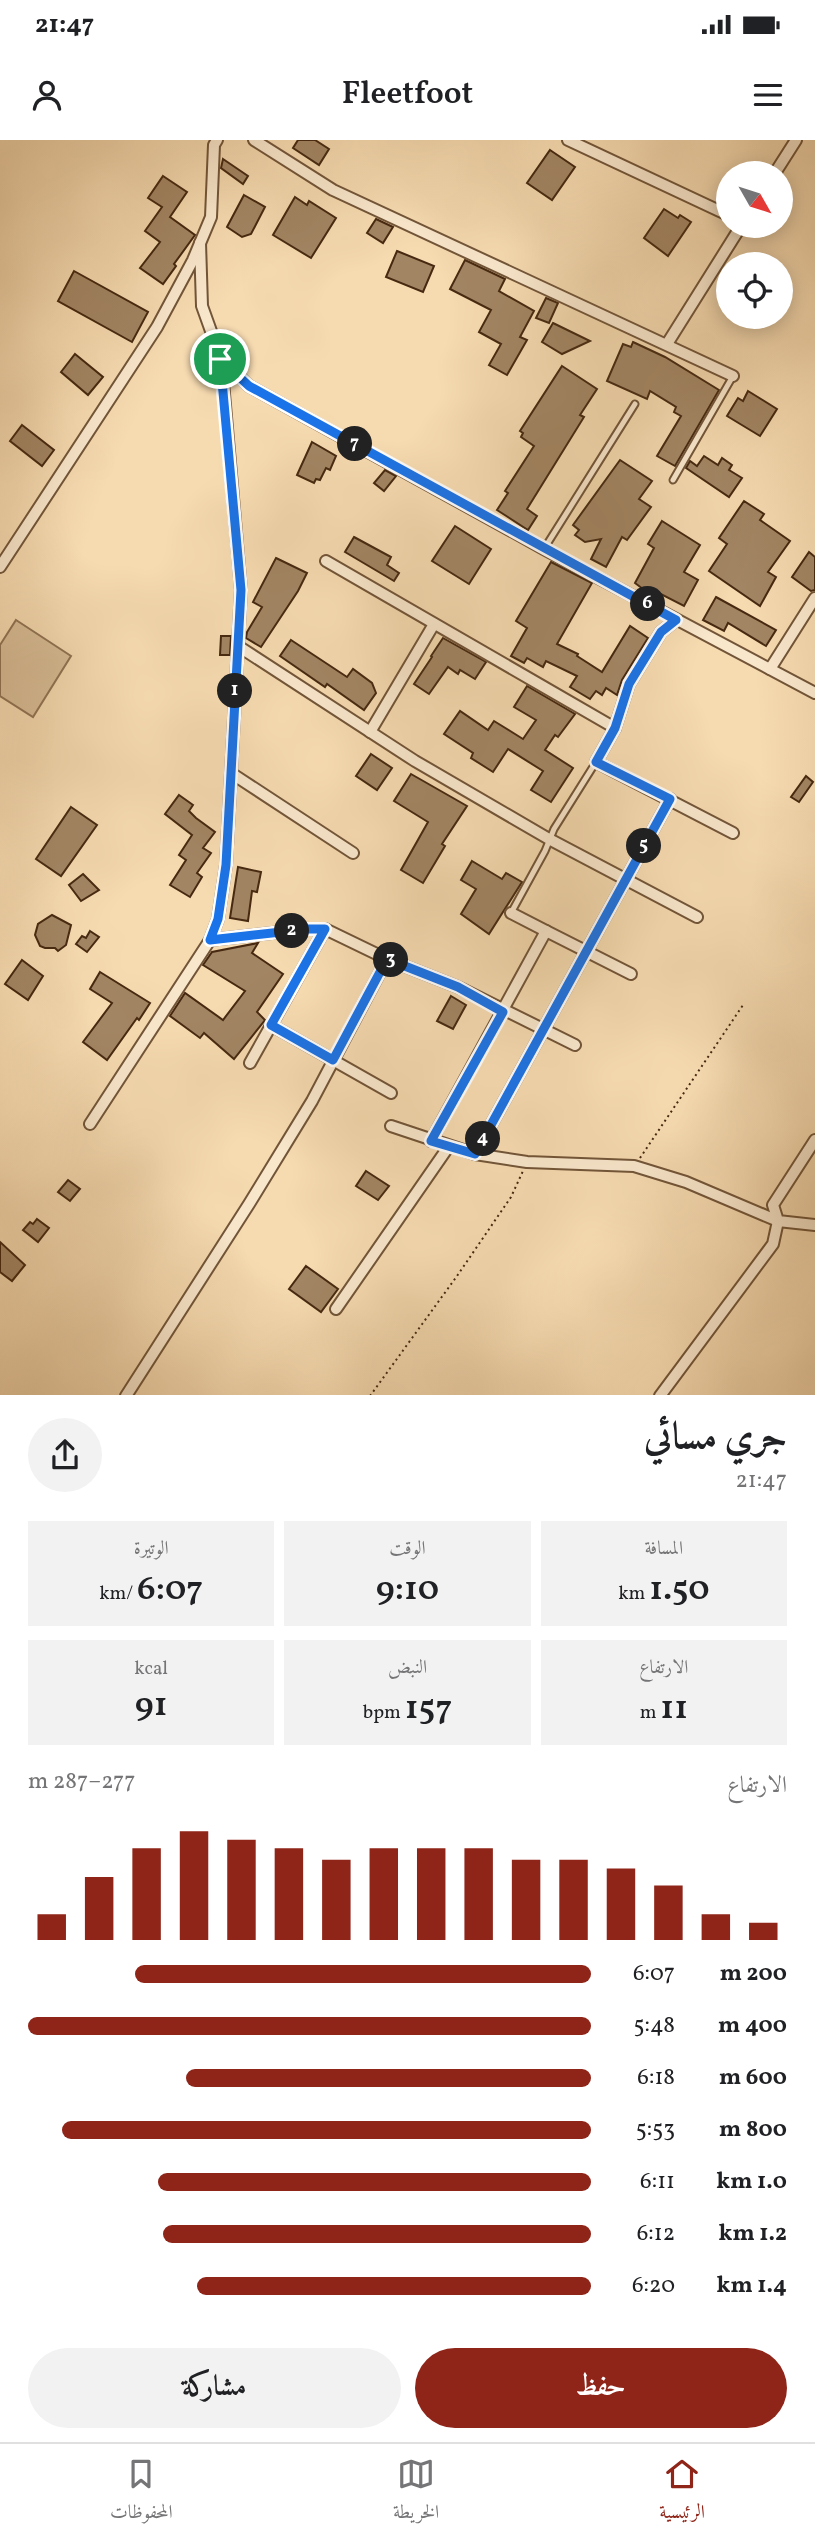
<!DOCTYPE html>
<html lang="ar">
<head>
<meta charset="utf-8">
<style>
	:root { --surface:#fff; --page:#f2f2f2; --text:#202124; --muted:#757577; --line:#e0e0e0; --accent:#8f2418 }
	body { margin:0; font-family:Vollkorn,Amiri,serif; background:var(--page); color:var(--text); direction:rtl; height:100vh; display:flex; flex-direction:column; font-size:26px; white-space:nowrap }
	* { box-sizing:border-box; margin:0 }
	p { font-size:23px; color:var(--muted) }
	.icon { flex:none; width:38px; height:38px; fill:none; stroke:currentColor; stroke-width:2; stroke-linecap:round; stroke-linejoin:round }
	.map { position:relative; height:1255px; overflow:hidden; direction:ltr }
	.drawer { display:flex; flex-direction:column; background:var(--surface); flex:1 }
	.drawer>* { flex:none }
	.needle { width:46px; rotate:129deg }
	.controls { position:absolute; left:716px; top:21px; display:grid; gap:14px }
	.controls a { display:grid; place-items:center; width:77px; height:77px; border-radius:50%; background:var(--surface); box-shadow:0 4px 18px #0003; font-size:35px }
	.pin { position:absolute; display:grid; place-items:center; width:60px; height:60px; color:#fff; margin:-30px; border:4px solid #fff; border-radius:50%; box-shadow:0 2px 7px #0007 }
	.km { position:absolute; width:35px; height:35px; margin:-18px; border-radius:50%; background:#222; color:#fff; font-size:19px; line-height:35px; text-align:center }
	.round { display:grid; place-items:center; flex:none; width:74px; height:74px; border-radius:37px; background:var(--page) }
	.summary { display:flex; align-items:center; justify-content:space-between; height:119px; padding:0 28px }
	h1 { font-size:38px; font-weight:600; line-height:52px }
	.figures { display:grid; grid-template-columns:repeat(3,1fr); gap:10px; height:119px; padding:7px 28px }
	.figures div { display:grid; align-content:center; border-radius:0px; background:var(--page); text-align:center }
	.figures b { font-size:35px; font-weight:600 }
	.figures small { font-size:19px; font-weight:400 }
	.figures p { font-size:19px }
	.chart { height:196px; padding:14px 28px }
	.chart p { display:flex; justify-content:space-between }
	.chart svg { width:100%; height:126px; margin-top:7px; stroke:var(--accent); stroke-width:6 }
	.action { display:flex; gap:14px; margin-top:auto; padding:14px 28px }
	.action a { flex:1; height:80px; border-radius:42px; background:var(--accent); color:#fff; font-size:28px; font-weight:600; line-height:80px; text-align:center }
	.action a+a { background:var(--page); color:var(--text) }
	ul { padding:0 28px; list-style:none; font-size:23px }
	li { display:grid; grid-template-columns:112px 84px 1fr; align-items:center; height:52px }
	li i { height:18px; border-radius:9px; background:var(--accent) }
	.status { display:flex; justify-content:space-between; align-items:center; height:49px; padding:0 35px; background:var(--surface); direction:ltr }
	.status svg { height:19px; fill:currentColor }
	header { display:flex; justify-content:space-between; align-items:center; height:91px; padding:0 28px; background:var(--surface); font-size:32px; font-weight:600 }
	.tabs { display:flex; justify-content:space-around; align-items:center; height:98px; border-top:2px solid var(--line); background:var(--surface); font-size:19px; color:var(--muted) }
	.tabs a { display:grid; justify-items:center; gap:4px }
	.tabs .on { color:var(--accent) }
	.map>svg:first-child { display:block }
</style>
</head>
<body>
<div class="status"><b>21:47</b><svg viewBox="0 0 49 12"><path d="M0 12V9h3v3zM5 12V6h3v6zM10 12V3h3v9zM15 12V0h3v12zM26 1h20v11H26zM47 4h2v5h-2z"/></svg></div>
<header><svg class="icon" aria-label="menu" viewBox="0 0 24 24"><path d="M4 6h16M4 12h16M4 18h16"/></svg>Fleetfoot<svg class="icon" aria-label="person" viewBox="0 0 24 24"><circle cx="12" cy="8" r="4"/><path d="M4 21q1-7 8-7t8 7"/></svg></header>
<div class="map">
<svg width="815" height="1256" viewBox="0 0 815 1256">
	<rect width="100%" height="100%" fill="#f6dab0"/>
	<filter id="stains"><feTurbulence type="fractalNoise" baseFrequency=".00286" numOctaves="4"/><feColorMatrix values="0 0 0 0 .2 0 0 0 0 .09 0 0 0 0 .02 0 0 0 .5 -.17"/></filter>
	<radialGradient id="worn" r=".72"><stop offset=".6" stop-color="#630" stop-opacity="0"/><stop offset="1" stop-color="#630" stop-opacity=".3"/></radialGradient>
	<!-- green -->
	<polygon fill="#d8bc95" stroke="#8f7252" stroke-width="2" points="16,480 71,516 33,577 0,556 0,505"/>
	<!-- building -->
	<g fill="#a28563" stroke="#462910" stroke-width="2">
		<polygon points="298,0 315,0 329,9 319,25 293,8"/>
		<polygon points="550,10 575,27 552,60 527,43"/>
		<polygon points="223,19 248,36 243,44 221,28"/>
		<polygon points="163,36 187,52 170,77 195,95 174,124 176,126 163,144 140,128 160,102 145,91 162,67 148,58"/>
		<polygon points="244,55 265,67 251,94 242,97 227,87"/>
		<polygon points="295,57 307,65 309,61 336,78 311,118 273,95"/>
		<polygon points="664,69 678,78 680,75 691,82 668,116 644,98"/>
		<polygon points="376,79 393,87 383,103 367,93"/>
		<polygon points="397,111 434,126 423,152 386,137"/>
		<polygon points="465,120 505,139 499,151 534,171 520,197 527,200 507,235 489,225 501,204 479,192 491,170 450,149"/>
		<polygon points="74,131 148,172 132,202 58,161"/>
		<polygon points="546,158 558,163 549,183 536,178"/>
		<polygon points="553,183 590,201 562,214 542,202"/>
		<polygon points="633,202 665,217 719,250 675,326 657,316 681,276 674,272 676,267 650,251 647,259 607,241 623,204 631,207"/>
		<polygon points="75,214 103,237 88,255 61,232"/>
		<polygon points="562,226 597,249 580,275 584,277 527,369 537,376 528,390 497,370 508,353 505,351 534,306 521,297 523,293 520,291"/>
		<polygon points="748,251 777,269 760,296 727,276 738,258 743,261"/>
		<polygon points="22,285 54,310 42,326 10,301"/>
		<polygon points="312,302 336,316 330,330 326,328 320,340 316,339 314,343 297,335"/>
		<polygon points="704,316 718,325 722,318 732,325 729,330 742,338 729,357 686,328 690,321 697,326"/>
		<polygon points="620,320 652,341 639,359 651,367 627,400 622,397 606,427 591,419 601,399 585,402 575,395 579,390 573,385"/>
		<polygon points="385,330 396,336 384,351 374,343"/>
		<polygon points="744,361 764,374 760,380 790,401 768,432 776,437 760,466 709,431 727,404 719,398"/>
		<polygon points="662,381 700,405 684,432 698,440 684,466 659,453 655,459 646,454 647,452 635,443 654,408 648,404"/>
		<polygon points="455,386 491,409 469,444 432,421"/>
		<polygon points="354,397 391,417 387,425 399,433 394,441 345,412"/>
		<polygon points="809,412 815,417 815,450 811,451 792,437"/>
		<polygon points="276,418 307,433 298,451 261,507 246,498 247,492 262,467 253,462"/>
		<polygon points="551,422 592,443 557,504 578,514 577,516 602,532 630,486 648,498 622,540 617,555 606,548 602,555 596,551 590,559 570,547 577,536 546,521 543,527 527,518 524,523 511,516 527,488 516,481"/>
		<polygon points="716,457 776,490 766,506 728,483 724,491 703,480"/>
		<polygon points="221,496 231,496 230,515 220,515"/>
		<polygon points="443,498 486,522 475,539 460,530 458,534 448,527 429,554 414,544 432,517 431,516"/>
		<polygon points="291,500 347,537 353,529 372,543 376,553 364,570 327,544 325,547 280,516"/>
		<polygon points="527,546 575,574 558,597 555,595 545,610 573,628 551,662 531,650 543,631 508,609 493,632 471,618 473,613 444,594 460,571 488,590 494,581 523,599 536,580 514,567"/>
		<polygon points="371,614 392,628 377,650 356,636"/>
		<polygon points="411,634 467,666 442,704 445,706 423,743 401,730 428,682 394,661"/>
		<polygon points="806,636 813,642 799,662 791,657"/>
		<polygon points="179,655 193,665 189,671 196,678 215,692 203,708 211,713 197,733 202,737 190,757 170,745 186,720 179,715 192,695 165,674"/>
		<polygon points="71,667 97,685 61,736 36,719"/>
		<polygon points="472,721 502,739 506,733 522,742 489,794 461,774 476,749 461,740"/>
		<polygon points="238,727 261,732 257,752 252,751 248,781 230,778"/>
		<polygon points="83,734 99,750 81,761 69,745"/>
		<polygon points="52,775 71,785 66,805 58,811 55,808 45,808 40,806 35,795 38,784"/>
		<polygon points="90,791 99,797 87,812 76,804 82,796 86,798"/>
		<polygon points="258,803 252,813 283,834 257,872 265,880 234,919 204,893 200,898 170,876 185,853 223,880 245,851 203,825 212,812"/>
		<polygon points="22,820 43,836 28,860 5,844"/>
		<polygon points="100,832 150,863 139,880 137,878 107,920 83,902 112,863 90,849"/>
		<polygon points="451,856 466,865 453,889 437,881"/>
		<polygon points="366,1031 389,1046 378,1060 356,1046"/>
		<polygon points="68,1040 80,1049 70,1061 58,1052"/>
		<polygon points="37,1079 49,1088 38,1102 23,1090 30,1082 33,1084"/>
		<polygon points="0,1102 25,1125 12,1141 0,1132"/>
		<polygon points="306,1126 338,1149 321,1172 289,1149"/>
	</g>
	<g fill="none" stroke-linecap="round" stroke-linejoin="round">
		<!-- lane casing -->
		<g stroke="#725538" stroke-width="9">
			<g id="lane">
				<polyline points="673,340 733,236"/>
				<polyline points="544,409 635,264"/>
				<polyline points="511,773 545,711 554,689 596,622"/>
			</g>
		</g>
		<!-- street casing -->
		<g stroke="#725538" stroke-width="14">
			<g id="street">
				<polyline points="254,0 333,50 733,236"/>
				<polyline points="568,0 728,75"/>
				<polyline points="775,33 796,0"/>
				<polyline points="200,103 202,166 221,219 249,246 544,409 815,553"/>
				<polyline points="667,204 741,86"/>
				<polyline points="326,421 615,588"/>
				<polyline points="0,427 157,187 193,120 211,77 214,5 217,0"/>
				<polyline points="676,480 661,492 629,544 615,588 596,622 733,693"/>
				<polyline points="238,506 415,621 549,699 697,777"/>
				<polyline points="770,529 815,458"/>
				<polyline points="370,592 434,484"/>
				<polyline points="231,633 353,713"/>
				<polyline points="546,791 631,834"/>
				<polyline points="210,800 308,789 325,789 387,819 458,847 575,905"/>
				<polyline points="271,885 391,953"/>
				<polyline points="250,923 325,789"/>
				<polyline points="90,984 210,800 218,779 226,725 241,450 221,219"/>
				<polyline points="391,986 475,1014 527,1022 634,1026 686,1042 778,1081 773,1104 660,1256"/>
				<polyline points="815,1000 773,1065 778,1081 815,1085"/>
				<polyline points="431,1001 546,791 511,773"/>
				<polyline points="475,1014 670,659"/>
				<polyline points="336,1169 449,1006"/>
				<polyline points="126,1256 249,1064 312,961 387,819"/>
			</g>
		</g>
		<!-- path -->
		<g stroke="#462910" stroke-width="2" stroke-dasharray="2 3.5" stroke-linecap="butt">
			<polyline points="640,1018 743,865"/>
			<polyline points="370,1256 457,1136 511,1057 523,1031"/>
		</g>
		<!-- lane -->
		<use href="#lane" stroke="#f9e7cc" stroke-width="5"/>
		<!-- street -->
		<use href="#street" stroke="#f9e7cc" stroke-width="10"/>
	</g>
	<g fill="none" stroke-linecap="round" stroke-linejoin="round">
		<!-- route casing -->
		<g stroke="#fff" stroke-width="14">
			<polygon id="route" points="220,219 249,246 676,480 661,492 629,544 615,588 596,622 670,659 475,1014 431,1001 503,872 458,847 387,819 333,920 271,885 325,789 308,789 210,800 218,779 226,725 241,450"/>
		</g>
		<!-- route -->
		<use href="#route" stroke="#1a73e8" stroke-width="9"/>
	</g>
	<rect width="100%" height="100%" filter="url(#stains)"/>
	<rect width="100%" height="100%" fill="url(#worn)"/>
</svg>
<div class="controls">
<a><svg class="needle" viewBox="-14 -14 28 28"><path d="M0-13l5 13h-10z" fill="#e53935"/><path d="M0 13l5-13h-10z" fill="#757577"/></svg></a>
<a><svg class="icon" aria-label="locate" viewBox="0 0 24 24"><circle cx="12" cy="12" r="6"/><path d="M12 2v4M12 18v4M2 12h4M18 12h4"/></svg></a>
</div>
<div class="pin" style="left:220px;top:219px;background:#1e9e55"><svg class="icon" aria-label="arrive" viewBox="0 0 24 24"><path d="M6 21V4h12l-3 4 3 4H6"/></svg></div>
<b class="km" style="left:235px;top:551px">1</b>
<b class="km" style="left:292px;top:791px">2</b>
<b class="km" style="left:391px;top:820px">3</b>
<b class="km" style="left:483px;top:999px">4</b>
<b class="km" style="left:644px;top:706px">5</b>
<b class="km" style="left:648px;top:464px">6</b>
<b class="km" style="left:355px;top:304px">7</b>
</div>
<section class="drawer">
<div class="summary"><div><h1>جري مسائي</h1><p>21:47</p></div><a class="round"><svg class="icon" aria-label="share" viewBox="0 0 24 24"><path d="M12 15V3M7 8l5-5 5 5M5 13v7h14v-7"/></svg></a></div>
<div class="figures">
<div><p>المسافة</p><b>1.50<small> km</small></b></div>
<div><p>الوقت</p><b>9:10</b></div>
<div><p>الوتيرة</p><b>6:07<small> /km</small></b></div>
</div>
<div class="figures">
<div><p>الارتفاع</p><b>11<small> m</small></b></div>
<div><p>النبض</p><b>157<small> bpm</small></b></div>
<div><p>kcal</p><b>91</b></div>
</div>
<div class="chart"><p><span>الارتفاع</span>277–287 m</p>
<svg viewBox="0 0 160 44" preserveAspectRatio="none"><path d="M5 44V35M15 44V22M25 44V12M35 44V6M45 44V9M55 44V12M65 44V16M75 44V12M85 44V12M95 44V12M105 44V16M115 44V16M125 44V19M135 44V25M145 44V35M155 44V38"/></svg>
</div>
<ul>
<li><b>200 m</b>6:07<i style="width:81%"></i></li>
<li><b>400 m</b>5:48<i style="width:100%"></i></li>
<li><b>600 m</b>6:18<i style="width:72%"></i></li>
<li><b>800 m</b>5:53<i style="width:94%"></i></li>
<li><b>1.0 km</b>6:11<i style="width:77%"></i></li>
<li><b>1.2 km</b>6:12<i style="width:76%"></i></li>
<li><b>1.4 km</b>6:20<i style="width:70%"></i></li>
</ul>
<div class="action"><a>حفظ</a><a>مشاركة</a></div>
</section>
<nav class="tabs">
<a class="on"><svg class="icon" aria-label="home" viewBox="0 0 24 24"><path d="M3 11l9-7 9 7M6 9v11h12V9"/></svg>الرئيسية</a>
<a><svg class="icon" aria-label="map" viewBox="0 0 24 24"><path d="M3 6l6-2 6 2 6-2v14l-6 2-6-2-6 2zM9 4v14M15 6v14"/></svg>الخريطة</a>
<a><svg class="icon" aria-label="saved" viewBox="0 0 24 24"><path d="M7 4h10v16l-5-4-5 4z"/></svg>المحفوظات</a>
</nav>
</body>
</html>
